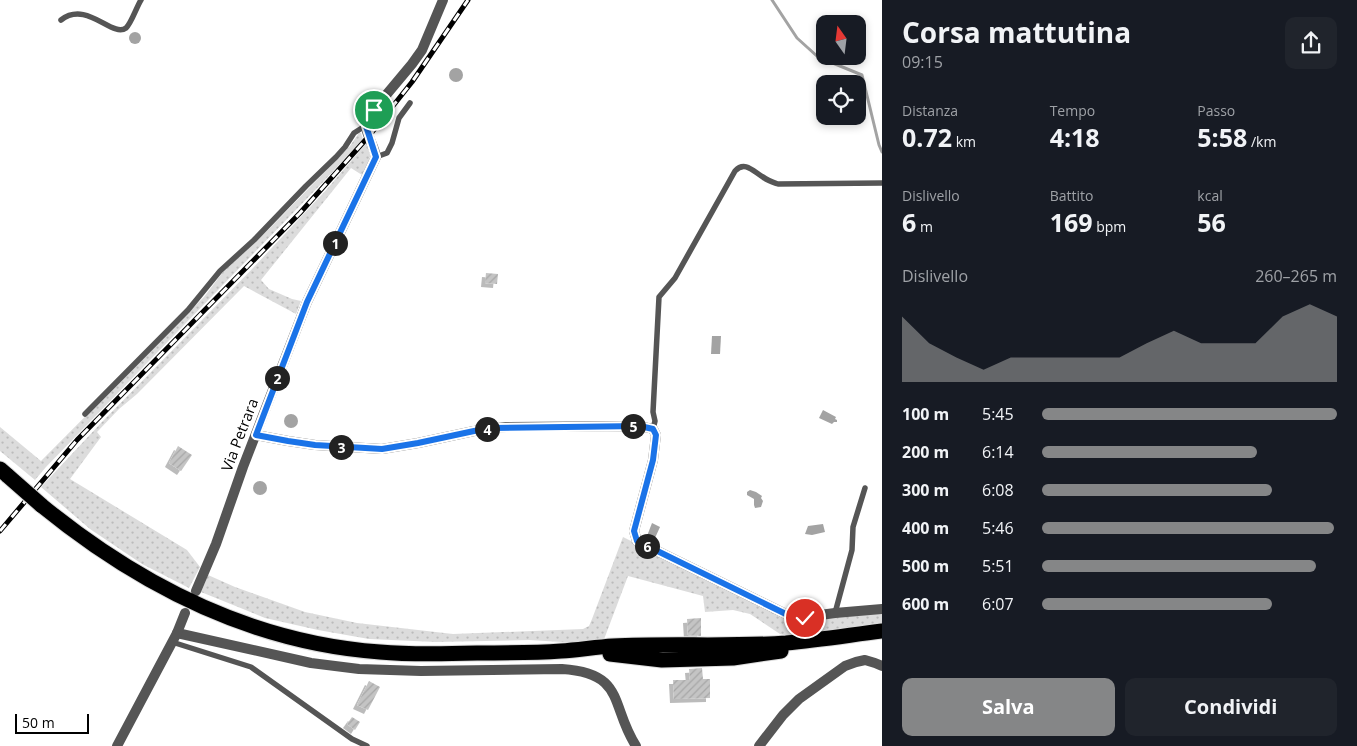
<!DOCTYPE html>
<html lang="it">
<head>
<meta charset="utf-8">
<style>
	:root { --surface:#171b24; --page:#20242c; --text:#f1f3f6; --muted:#9ea1a6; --accent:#858687 }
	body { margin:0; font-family:"Open Sans",sans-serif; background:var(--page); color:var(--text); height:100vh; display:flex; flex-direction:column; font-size:19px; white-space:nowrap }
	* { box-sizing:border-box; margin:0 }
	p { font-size:16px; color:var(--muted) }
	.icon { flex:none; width:28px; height:28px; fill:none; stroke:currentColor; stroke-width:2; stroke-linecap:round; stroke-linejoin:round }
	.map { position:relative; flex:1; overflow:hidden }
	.panel { display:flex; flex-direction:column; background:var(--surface); width:475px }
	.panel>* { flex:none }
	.needle { width:32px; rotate:346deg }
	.fabs { position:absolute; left:816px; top:15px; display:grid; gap:10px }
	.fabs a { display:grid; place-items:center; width:50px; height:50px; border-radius:10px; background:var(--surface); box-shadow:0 2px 8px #0003; font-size:25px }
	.scale { position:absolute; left:15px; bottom:12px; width:74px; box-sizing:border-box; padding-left:5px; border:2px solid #000; border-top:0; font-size:14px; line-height:18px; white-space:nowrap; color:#000; -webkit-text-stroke:4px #fff; paint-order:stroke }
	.pin { position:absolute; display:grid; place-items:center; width:42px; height:42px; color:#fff; margin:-21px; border:2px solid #fff; border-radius:50%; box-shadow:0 1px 5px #0007 }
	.km { position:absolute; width:25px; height:25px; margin:-12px; border-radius:50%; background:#222; color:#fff; font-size:14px; line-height:25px; text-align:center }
	.round { display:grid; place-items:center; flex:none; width:52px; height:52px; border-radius:10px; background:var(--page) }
	.summary { display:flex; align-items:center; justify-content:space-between; height:85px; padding:0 20px }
	h1 { font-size:28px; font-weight:700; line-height:38px }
	.stats { display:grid; grid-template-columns:repeat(3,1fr); gap:8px; height:85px; padding:5px 20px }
	.stats div { display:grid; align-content:center }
	.stats b { font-size:25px; font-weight:700 }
	.stats small { font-size:14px; font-weight:400 }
	.stats p { font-size:14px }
	.chart { height:140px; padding:10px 20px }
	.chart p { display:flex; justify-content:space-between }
	.chart svg { width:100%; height:90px; margin-top:5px; fill:var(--accent); opacity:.7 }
	.button { display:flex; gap:10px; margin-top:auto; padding:10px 20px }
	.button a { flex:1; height:58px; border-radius:10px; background:var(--accent); color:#fff; font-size:20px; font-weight:700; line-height:58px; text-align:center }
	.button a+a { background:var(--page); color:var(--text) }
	ul { padding:0 20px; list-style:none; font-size:16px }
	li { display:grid; grid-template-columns:80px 60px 1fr; align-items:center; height:38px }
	li i { height:12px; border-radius:6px; background:var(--accent) }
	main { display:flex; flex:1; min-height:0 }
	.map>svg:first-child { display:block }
</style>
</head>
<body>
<main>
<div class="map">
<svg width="882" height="746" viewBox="0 0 882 746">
	<defs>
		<pattern id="grass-dots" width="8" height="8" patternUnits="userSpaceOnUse" patternTransform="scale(1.25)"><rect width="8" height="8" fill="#dcdcdc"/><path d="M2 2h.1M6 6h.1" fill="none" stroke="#bbb" stroke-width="1.8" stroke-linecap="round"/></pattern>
		<pattern id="building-hatch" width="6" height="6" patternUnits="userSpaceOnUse" patternTransform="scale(1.25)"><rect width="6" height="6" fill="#c4c4c4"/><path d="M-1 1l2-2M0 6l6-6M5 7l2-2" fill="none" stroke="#a7a7a7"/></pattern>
		<filter id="shadow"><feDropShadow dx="-4" dy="4" stdDeviation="0" flood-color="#0004"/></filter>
	</defs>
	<rect width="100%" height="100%" fill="#fff"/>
	<!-- grass -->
	<g fill="url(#grass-dots)">
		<polygon points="359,133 361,133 363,139 324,181 46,467 35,480 0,451 0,427 41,461 181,320 204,297 223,272 270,228 350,146"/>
		<path d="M 369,140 C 373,156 369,161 362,175 L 351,168 L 261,280 L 269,289 L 292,299 L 301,301 L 296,314 L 244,286 L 137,394 L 119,409 L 97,432 L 101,437 L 70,479 L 187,550 L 200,567 L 189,588 L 142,564 L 90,529 L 41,487 L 100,424 L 253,268 L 327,189 Z"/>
		<polygon points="623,537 791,621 801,623 832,617 882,611 882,626 792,637 780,634 750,614 733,610 705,612 703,596 628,576 603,642 578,643 529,640 436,642 369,639 318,630 265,618 201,592 208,575 235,587 305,612 357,623 453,634 583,629 589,626 592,619"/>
	</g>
	<!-- water -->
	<g fill="#a3a3a3">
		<circle cx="135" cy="38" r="6"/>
		<circle cx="456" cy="75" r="7"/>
		<polygon points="712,336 721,336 720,354 711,354"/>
		<polygon points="823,410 836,417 835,419 837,420 837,422 834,422 832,424 819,418"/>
		<circle cx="291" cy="421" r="7"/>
		<circle cx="260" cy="488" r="7"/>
		<polygon points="750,490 756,492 762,496 761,498 763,501 761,507 755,508 754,505 754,499 747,495 747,492"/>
		<polygon points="652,523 660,527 655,538 647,536"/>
		<polygon points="823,524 825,532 812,535 805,534 808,526"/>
	</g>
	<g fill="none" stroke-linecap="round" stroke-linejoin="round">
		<!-- stream -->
		<polyline stroke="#a3a3a3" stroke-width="3" points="772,0 797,38 818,57 862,75 879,145 882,152"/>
	</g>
	<!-- building -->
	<g fill="url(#building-hatch)" filter="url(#shadow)">
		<polygon points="486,273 498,274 497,284 485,283"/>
		<polygon points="178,446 192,455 181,471 169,463"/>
		<polygon points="701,618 701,636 688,635 687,619"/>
		<polygon points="702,668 703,679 710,679 710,698 674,699 673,680 690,680 689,669"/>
		<polygon points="369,681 380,687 368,710 357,705"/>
		<polygon points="352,717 360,722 355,730 347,724"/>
	</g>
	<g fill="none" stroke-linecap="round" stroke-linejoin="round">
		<!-- motorway casing -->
		<g stroke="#dbdbdb" stroke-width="17">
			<g id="motorway">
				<polyline points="0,469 8,476"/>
				<path d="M 41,505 C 139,585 252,643 380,652 C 412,655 445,654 477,653 C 505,653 533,653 561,651 C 578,650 596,647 613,646 C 671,643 728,647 786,643 C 818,640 850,635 882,631"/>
				<polyline points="610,654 662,660 733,658 781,651"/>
			</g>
		</g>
		<!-- service -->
		<g stroke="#555" stroke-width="5.5">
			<path d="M 61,20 C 87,0 112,38 126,28 C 131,24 137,6 141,0"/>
			<polyline points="376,157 387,153 392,143 399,118 410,103"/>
			<polyline points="85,414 188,310 220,271 254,240 306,186 336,157 345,147 354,133 365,126"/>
			<path d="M 653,429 L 655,421 L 653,412 L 659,297 L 675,278 L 735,171 C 745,160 754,172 763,177 C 768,181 772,182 778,184 L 882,183"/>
			<polyline points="835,613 852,550 853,527 865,488"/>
			<polyline points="172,642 251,667 352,739 367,746"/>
		</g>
		<!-- minor -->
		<g stroke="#555" stroke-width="10">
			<polyline points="256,435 288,441 315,445 382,449 418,443 474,431 506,427 640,426 653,429 656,435 653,460 634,531 637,541 792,617 805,617 835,613 882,609"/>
			<path d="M 196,591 L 216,544 L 243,467 L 307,302 L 376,157 C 374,144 364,133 366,119 L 412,64 L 422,50 L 443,0"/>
			<path d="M 177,633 L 311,663 L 359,669 L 421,671 L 562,669 C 626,673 610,706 636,746"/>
			<polyline points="117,746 177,633 185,613"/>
			<polyline points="759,746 783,715 799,699 845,666 856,662 865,660 875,663 882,666"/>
		</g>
		<!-- motorway -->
		<use href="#motorway" stroke="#000" stroke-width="15"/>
		<!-- rail casing -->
		<g stroke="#000" stroke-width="5">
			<polyline id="rail" points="0,531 77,440 300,213 369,136 412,82 468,0"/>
		</g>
		<!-- rail -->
		<use href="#rail" stroke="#fff" stroke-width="3" stroke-dasharray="9" stroke-linecap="butt"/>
		<!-- motorway-bridge casing -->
		<g stroke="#dbdbdb" stroke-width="17" stroke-linecap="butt">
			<polyline id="motorway-bridge" points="8,476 41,505"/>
		</g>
		<!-- motorway-bridge -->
		<use href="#motorway-bridge" stroke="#000" stroke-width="15"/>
	</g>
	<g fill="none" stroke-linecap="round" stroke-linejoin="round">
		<!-- route casing -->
		<g stroke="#fff" stroke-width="10">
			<polyline id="route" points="374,110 366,120 366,126 376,157 307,302 256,435 288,441 315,445 382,449 418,443 474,431 494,428 640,426 653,429 656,435 653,460 634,531 637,541 792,617 805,618"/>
		</g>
		<!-- route -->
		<use href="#route" stroke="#1a73e8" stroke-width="6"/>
	</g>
	<g text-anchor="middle" stroke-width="4.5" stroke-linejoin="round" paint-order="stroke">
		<!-- street labels -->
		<g font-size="15" fill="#000" stroke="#fff">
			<text transform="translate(240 435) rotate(-69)" y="5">Via Petrara</text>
		</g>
	</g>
</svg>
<div class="fabs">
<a><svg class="needle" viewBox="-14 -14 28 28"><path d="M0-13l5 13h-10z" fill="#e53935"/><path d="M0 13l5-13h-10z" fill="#9ea1a6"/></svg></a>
<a><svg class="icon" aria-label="locate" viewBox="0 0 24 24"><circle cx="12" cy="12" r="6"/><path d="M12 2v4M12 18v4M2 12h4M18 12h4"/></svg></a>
</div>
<div class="scale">50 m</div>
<div class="pin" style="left:374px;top:110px;background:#1e9e55"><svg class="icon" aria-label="arrive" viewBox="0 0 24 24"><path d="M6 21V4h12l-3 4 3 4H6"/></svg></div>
<div class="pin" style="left:805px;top:618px;background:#d93025"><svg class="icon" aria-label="check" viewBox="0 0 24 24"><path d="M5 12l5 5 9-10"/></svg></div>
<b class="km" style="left:335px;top:243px">1</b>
<b class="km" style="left:277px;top:378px">2</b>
<b class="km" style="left:341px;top:447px">3</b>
<b class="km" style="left:487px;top:429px">4</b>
<b class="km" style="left:633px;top:426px">5</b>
<b class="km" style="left:647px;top:546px">6</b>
</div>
<section class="panel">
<div class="summary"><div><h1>Corsa mattutina</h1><p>09:15</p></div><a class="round"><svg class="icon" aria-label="share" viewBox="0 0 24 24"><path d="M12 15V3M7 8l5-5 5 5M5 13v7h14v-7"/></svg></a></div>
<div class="stats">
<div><p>Distanza</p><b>0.72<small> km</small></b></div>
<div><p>Tempo</p><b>4:18</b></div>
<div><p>Passo</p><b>5:58<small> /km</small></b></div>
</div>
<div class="stats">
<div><p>Dislivello</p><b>6<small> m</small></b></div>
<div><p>Battito</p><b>169<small> bpm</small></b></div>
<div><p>kcal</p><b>56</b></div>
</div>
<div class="chart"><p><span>Dislivello</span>260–265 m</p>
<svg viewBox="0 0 160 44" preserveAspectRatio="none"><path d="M0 44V12L10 25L20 32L30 38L40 32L50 32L60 32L70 32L80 32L90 25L100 19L110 25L120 25L130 25L140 12L150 6L160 12V44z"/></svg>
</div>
<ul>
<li><b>100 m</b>5:45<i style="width:100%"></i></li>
<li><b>200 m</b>6:14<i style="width:73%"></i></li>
<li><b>300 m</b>6:08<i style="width:78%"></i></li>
<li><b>400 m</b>5:46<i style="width:99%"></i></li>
<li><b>500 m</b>5:51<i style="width:93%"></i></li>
<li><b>600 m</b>6:07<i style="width:78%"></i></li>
</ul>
<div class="button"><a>Salva</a><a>Condividi</a></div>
</section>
</main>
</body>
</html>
